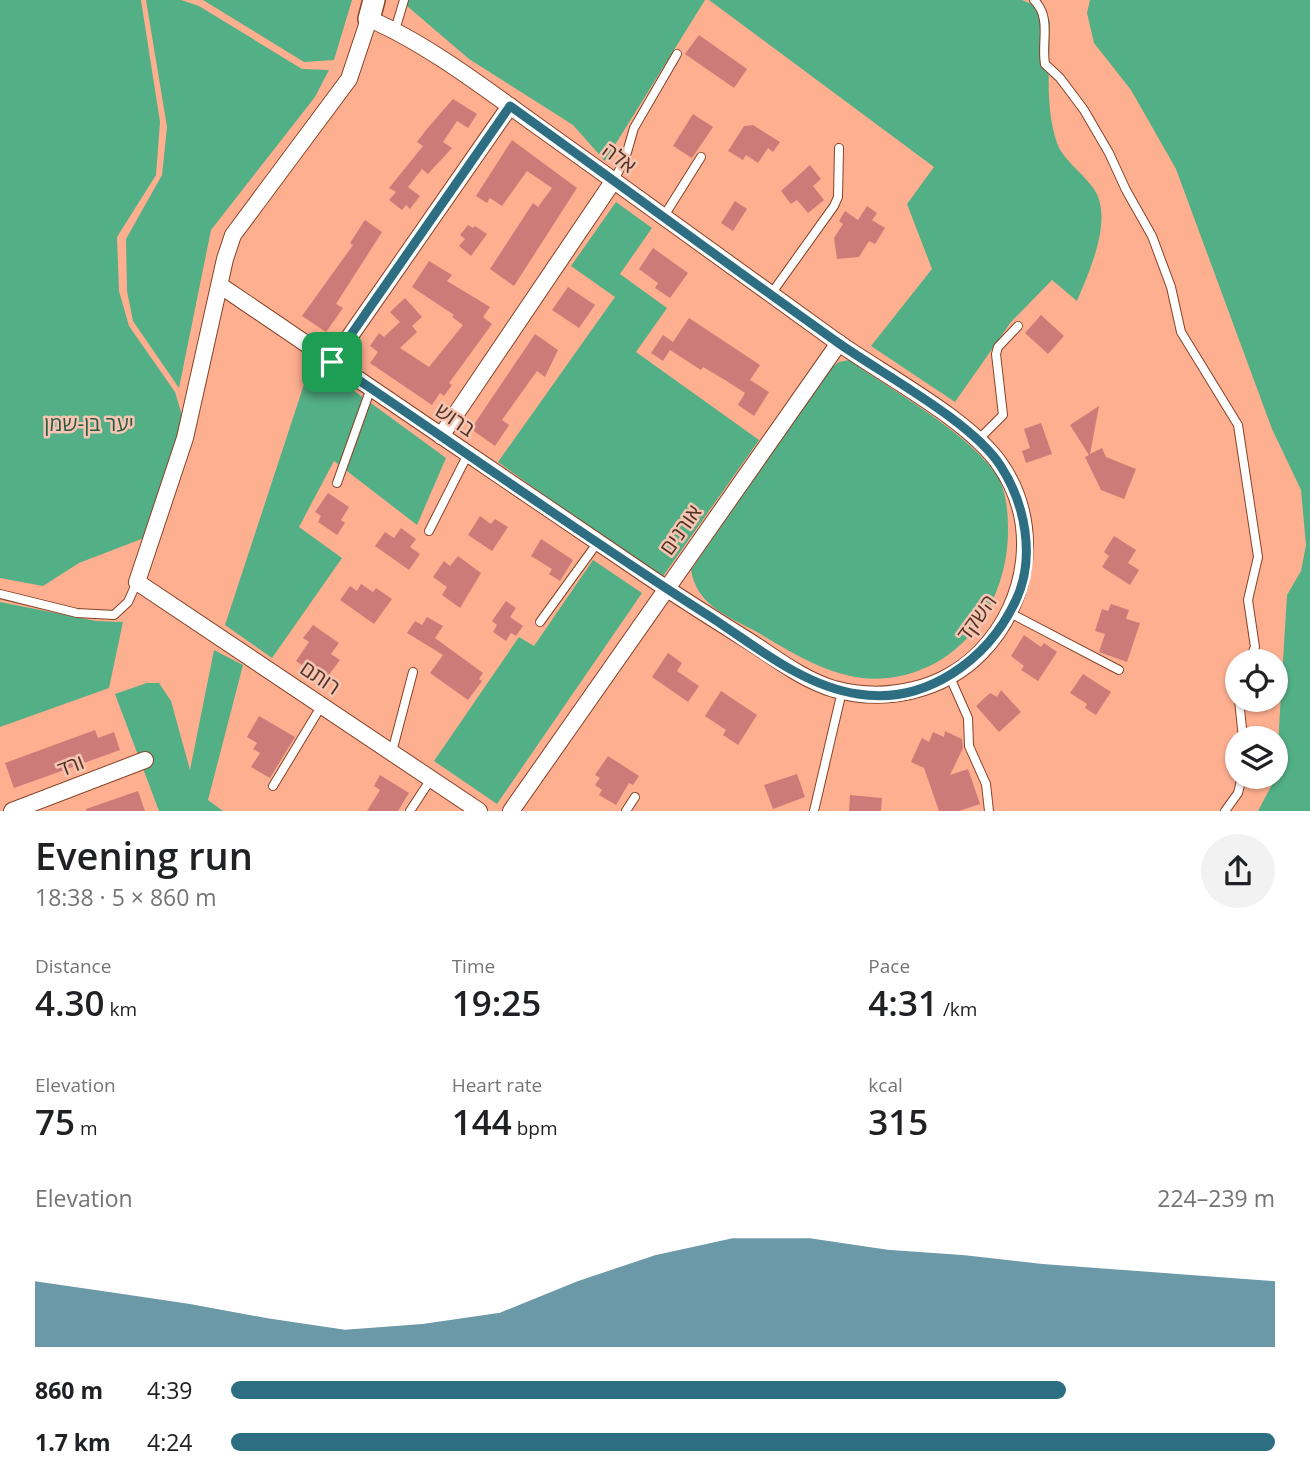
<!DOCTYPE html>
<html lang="en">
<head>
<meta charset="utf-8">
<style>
	:root { --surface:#fff; --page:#f2f2f2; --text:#202124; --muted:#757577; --accent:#2e6e82 }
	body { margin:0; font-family:"Open Sans","Noto Sans Hebrew",sans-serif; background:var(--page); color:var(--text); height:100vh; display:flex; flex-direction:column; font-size:26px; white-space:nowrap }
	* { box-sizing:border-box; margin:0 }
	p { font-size:23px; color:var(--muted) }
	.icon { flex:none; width:38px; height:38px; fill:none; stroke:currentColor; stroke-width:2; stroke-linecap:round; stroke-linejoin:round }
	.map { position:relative; height:811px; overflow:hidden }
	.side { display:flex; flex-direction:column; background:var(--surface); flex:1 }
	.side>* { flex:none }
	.buttons { position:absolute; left:1225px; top:649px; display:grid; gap:14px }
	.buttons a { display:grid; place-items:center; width:63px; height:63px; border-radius:50%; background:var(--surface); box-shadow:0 2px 5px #0004; font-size:35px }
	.pin { position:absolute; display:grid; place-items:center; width:60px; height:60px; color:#fff; margin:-30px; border-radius:14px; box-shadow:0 4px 10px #0006 }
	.round { display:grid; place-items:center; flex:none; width:74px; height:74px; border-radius:37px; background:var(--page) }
	.headline { display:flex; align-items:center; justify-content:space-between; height:119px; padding:0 35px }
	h1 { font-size:38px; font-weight:600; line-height:52px }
	.figures { display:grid; grid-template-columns:repeat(3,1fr); gap:10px; height:119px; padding:7px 35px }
	.figures div { display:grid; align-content:center }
	.figures b { font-size:35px; font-weight:600 }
	.figures small { font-size:19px; font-weight:400 }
	.figures p { font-size:19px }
	.chart { height:196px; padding:14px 35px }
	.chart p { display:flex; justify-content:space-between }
	.chart svg { width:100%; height:126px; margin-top:7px; fill:var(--accent); opacity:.7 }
	ul { padding:0 35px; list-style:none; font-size:23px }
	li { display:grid; grid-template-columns:112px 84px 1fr; align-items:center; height:52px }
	li i { height:18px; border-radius:9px; background:var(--accent) }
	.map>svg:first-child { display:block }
</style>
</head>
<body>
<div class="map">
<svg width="1310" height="811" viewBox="0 0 1310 811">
	<rect width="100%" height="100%" fill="#feaf90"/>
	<!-- green -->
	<g fill="#53af85">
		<polygon points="0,0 141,0 160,122 156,175 117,237 119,291 129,326 175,392 183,419 144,538 79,563 43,586 0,578"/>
		<polygon points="146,0 181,0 199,6 302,69 329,70 315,97 211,230 179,388 133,321 127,291 126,239 162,175 167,127"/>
		<polygon points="203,0 352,0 334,60 304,62"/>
		<polygon points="400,0 705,0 605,161 573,125 469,59"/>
		<path d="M 709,0 L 1022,0 L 1034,5 L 1050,21 C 1050,60 1044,105 1057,143 C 1063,160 1084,174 1094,189 C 1114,219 1089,272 1077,301 L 1052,280 L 1011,322 L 955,402 L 871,346 L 932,269 L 907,204 L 934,167 Z"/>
		<polygon points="1090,0 1310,0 1310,811 1258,811 1276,777 1287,595 1301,571 1306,545 1301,490 1272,429 1176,169 1131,90 1094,43 1087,13"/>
		<polygon points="616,202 652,228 620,274 667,308 636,352 759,440 661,579 498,462 615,297 571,266"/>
		<polygon points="312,360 446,458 417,525 334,461 299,527 342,558 272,658 225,625"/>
		<path d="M 849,360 C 892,391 961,428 993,470 C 1006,486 1008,510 1008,530 C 1008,599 966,665 895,677 C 844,686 799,657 757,632 C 728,616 697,606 691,570 L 831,368 L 839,362 Z"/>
		<polygon points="593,560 642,593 497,804 434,761 519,637 534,646"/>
		<polygon points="0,602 96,621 123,622 109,688 0,727"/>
		<polygon points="214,650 243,665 208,800 223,811 159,811 115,694 147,683 159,683 171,701 190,770"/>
	</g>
	<!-- building -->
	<g fill="#cd7b78">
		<polygon points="699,35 747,69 734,88 685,54"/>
		<polygon points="453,99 477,114 468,128 457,121 443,142 452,148 428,174 422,169 408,187 420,196 410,209 406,205 402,210 389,200 396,192 389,188 423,146 417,142 426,130"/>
		<polygon points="693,114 713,127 692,158 673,146"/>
		<polygon points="753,125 780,142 773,152 768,148 758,163 746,155 743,160 728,151 744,126"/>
		<polygon points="512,140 577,188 514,286 490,269 533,203 538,207 552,188 527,171 502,206 490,198 487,203 476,196"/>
		<polygon points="810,165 821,179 813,186 824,200 808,213 797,200 791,204 781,191"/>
		<polygon points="735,201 747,209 733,231 721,223"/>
		<polygon points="867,206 877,213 872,220 885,228 875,244 869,241 859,257 837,259 834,238 843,224 839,221 845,211 858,220"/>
		<polygon points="365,220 382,232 336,304 343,308 326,332 302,316 353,245 350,243"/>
		<polygon points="468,225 473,228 475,226 487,234 471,256 459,246 465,239 460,235"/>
		<polygon points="653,248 688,273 670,298 655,288 658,283 639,269"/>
		<polygon points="429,261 452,275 447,281 490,307 483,317 492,324 449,383 452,385 444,396 440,393 432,405 370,363 378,352 370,346 379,333 384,337 400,322 390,312 405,298 422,317 412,326 417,332 400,348 429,367 463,325 452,317 454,315 412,287"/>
		<polygon points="568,287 595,305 579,328 552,310"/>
		<polygon points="1041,315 1064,336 1048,354 1025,333"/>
		<polygon points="689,318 760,365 750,380 769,392 754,416 738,405 745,393 725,380 703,367 701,370 670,350 663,361 651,353 663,335 673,342"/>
		<polygon points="535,334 558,350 545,377 537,371 502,420 509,425 495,446 471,429"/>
		<polygon points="1099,406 1090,454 1102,448 1106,457 1136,469 1124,499 1101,490 1085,457 1089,455 1070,425"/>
		<polygon points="1041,423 1052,454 1026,463 1022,451 1030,448 1024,429"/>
		<polygon points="328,493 349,507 341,520 345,523 337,535 318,522 321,516 315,512"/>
		<polygon points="480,516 491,524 495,519 508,527 492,551 468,535"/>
		<polygon points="401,528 416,539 410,547 420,554 409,570 375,546 385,532 394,538"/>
		<polygon points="1114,536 1136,550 1128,563 1139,570 1130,585 1102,567 1109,556 1104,552"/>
		<polygon points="541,539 573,560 560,581 549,574 552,569 531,556"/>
		<polygon points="458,556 481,573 460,608 442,595 447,587 433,577 444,561 450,566"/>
		<polygon points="361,584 373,592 376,588 392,599 374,624 340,600 350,586 357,591"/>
		<polygon points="506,601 516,608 510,617 523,626 516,636 511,633 506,641 493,632 497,625 492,621"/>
		<polygon points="1111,604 1129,610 1126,619 1140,623 1127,662 1099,652 1105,634 1095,631 1102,609 1108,611"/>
		<polygon points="427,617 443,626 435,638 483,673 479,679 482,681 468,700 430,673 443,655 407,633 415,621 422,625"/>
		<polygon points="313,625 339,643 331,654 340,660 328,676 320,671 317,675 296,661 309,642 303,638"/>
		<polygon points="1024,635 1041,647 1044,643 1057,652 1038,681 1021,670 1024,666 1011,656"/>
		<polygon points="668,653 682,663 677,671 699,686 688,702 652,677"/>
		<polygon points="1083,674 1111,692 1096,715 1085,708 1087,704 1070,693"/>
		<polygon points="1001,690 1021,712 999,732 976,706 990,693 997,697"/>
		<polygon points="721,691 757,715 738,745 723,735 726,730 705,716"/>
		<polygon points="259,716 295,737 270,778 251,767 260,753 253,749 257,743 247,737"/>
		<polygon points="95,730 98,738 114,732 120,750 14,788 5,763"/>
		<polygon points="945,731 962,739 963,748 950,775 968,769 980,804 959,811 939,811 924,768 911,762 922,738 929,742 933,732 944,737"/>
		<polygon points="608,756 639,776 633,785 629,783 616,805 599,795 602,790 595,785 600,778 595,775"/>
		<polygon points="797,774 805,797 773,809 764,785"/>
		<polygon points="380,775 409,793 398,811 367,811 380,790 374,786"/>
		<polygon points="138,791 145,811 86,811 86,809"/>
		<polygon points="850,795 882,798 881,811 849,811"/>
	</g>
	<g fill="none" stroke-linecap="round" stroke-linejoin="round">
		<!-- service casing -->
		<g stroke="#874226" stroke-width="10">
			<g id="service">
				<path d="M 1034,0 C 1052,18 1041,42 1045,64 L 1060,78 L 1084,110 L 1109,153 L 1126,190 L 1152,236 L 1171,287 L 1181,332 L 1238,425 L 1258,557 L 1248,600 L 1255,647 L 1248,662"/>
				<polyline points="395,30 404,0"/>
				<polyline points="614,180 625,159 634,128 677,54"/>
				<polyline points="664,216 701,157"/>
				<polyline points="771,294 834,206 838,197 839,148"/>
				<polyline points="978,440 1003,415 996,354 998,347 1018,326"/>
				<polyline points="337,483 371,388"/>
				<polyline points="429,531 468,454"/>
				<polyline points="0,594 77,613 114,615 128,602 137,582"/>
				<polyline points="1010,613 1119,670"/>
				<polyline points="540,622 598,542"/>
				<polyline points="949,675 968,718 969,746 986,784 989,811"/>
				<polyline points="1239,700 1243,738"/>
				<polyline points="392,752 413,672"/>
				<polyline points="273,786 322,705"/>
				<polyline points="410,811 431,779"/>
				<polyline points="626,811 635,797"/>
				<polyline points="814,811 842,691"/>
				<polyline points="1225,811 1238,793 1242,777"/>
			</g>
		</g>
		<!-- minor casing -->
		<g stroke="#874226" stroke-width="18">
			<g id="minor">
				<path d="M 221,286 C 358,379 496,473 633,566 C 672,593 712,618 752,643 C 778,660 804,680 834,689 C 885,703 943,691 981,652 C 1030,601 1041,522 999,463 C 966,417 880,373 833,339 C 736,269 640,199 543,130 C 491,93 427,43 369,19 L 349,79 L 233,235 L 225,259 L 185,438 L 137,582 L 479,811"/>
				<polyline points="332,362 510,106"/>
				<polyline points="441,436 614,180"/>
				<polyline points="12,811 145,760"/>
				<polyline points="511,811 839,343"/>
			</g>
		</g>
		<!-- secondary casing -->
		<g stroke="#874226" stroke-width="24">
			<polyline id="secondary" points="369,19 374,0"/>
		</g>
		<!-- service -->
		<use href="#service" stroke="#fff" stroke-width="8"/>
		<!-- minor -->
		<use href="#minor" stroke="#fff" stroke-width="16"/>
		<!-- secondary -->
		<use href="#secondary" stroke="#fff" stroke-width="21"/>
	</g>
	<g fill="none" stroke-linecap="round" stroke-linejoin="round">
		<!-- route casing -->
		<g stroke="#fff" stroke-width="14">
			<path id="route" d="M 510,106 C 619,184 727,264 837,342 C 882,374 971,421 1000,465 C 1025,503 1036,557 1016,600 C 988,660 926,705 858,694 C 802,686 753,644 706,614 C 579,533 457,446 332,362 Z"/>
		</g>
		<!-- route -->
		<use href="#route" stroke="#2e6e82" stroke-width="9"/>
	</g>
	<g text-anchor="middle" stroke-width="5" stroke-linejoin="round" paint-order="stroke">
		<!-- street labels -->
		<g font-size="21" fill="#523225" stroke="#f6c5b2">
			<text transform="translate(619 158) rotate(36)" y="7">אלה</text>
			<text transform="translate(455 420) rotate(34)" y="7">ברוש</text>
			<text transform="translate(681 530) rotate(-55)" y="7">אורנים</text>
			<text transform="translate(977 618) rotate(-54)" y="7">השקד</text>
			<text transform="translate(320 678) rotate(34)" y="7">רותם</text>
			<text transform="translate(71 766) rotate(-21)" y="7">ורד</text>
		</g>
		<!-- park labels -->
		<g font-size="21" fill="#2a5a44" stroke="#f6c5b2">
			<text x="89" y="431">יער בן-שמן</text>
		</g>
	</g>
</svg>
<div class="buttons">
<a><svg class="icon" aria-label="locate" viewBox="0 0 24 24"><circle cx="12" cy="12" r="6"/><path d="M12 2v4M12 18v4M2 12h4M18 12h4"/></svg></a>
<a><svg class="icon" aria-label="layers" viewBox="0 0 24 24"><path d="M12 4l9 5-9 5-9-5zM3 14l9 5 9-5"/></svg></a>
</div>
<div class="pin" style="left:332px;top:362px;background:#1e9e55"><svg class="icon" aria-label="arrive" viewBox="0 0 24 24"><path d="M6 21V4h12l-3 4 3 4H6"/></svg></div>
</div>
<section class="side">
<div class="headline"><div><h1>Evening run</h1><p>18:38 · 5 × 860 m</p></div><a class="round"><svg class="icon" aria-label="share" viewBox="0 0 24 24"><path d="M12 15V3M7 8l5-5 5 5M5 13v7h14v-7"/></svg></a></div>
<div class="figures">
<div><p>Distance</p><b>4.30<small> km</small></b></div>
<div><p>Time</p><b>19:25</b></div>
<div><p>Pace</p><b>4:31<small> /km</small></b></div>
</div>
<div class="figures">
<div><p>Elevation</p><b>75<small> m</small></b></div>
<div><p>Heart rate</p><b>144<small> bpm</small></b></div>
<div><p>kcal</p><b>315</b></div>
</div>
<div class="chart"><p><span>Elevation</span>224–239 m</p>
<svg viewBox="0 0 160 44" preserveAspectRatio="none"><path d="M0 44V21L10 25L20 29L30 34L40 38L50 36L60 32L70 21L80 12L90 6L100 6L110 10L120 12L130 15L140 17L150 19L160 21V44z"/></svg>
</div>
<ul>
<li><b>860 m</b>4:39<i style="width:80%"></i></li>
<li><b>1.7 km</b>4:24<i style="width:100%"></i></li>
</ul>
</section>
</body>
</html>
